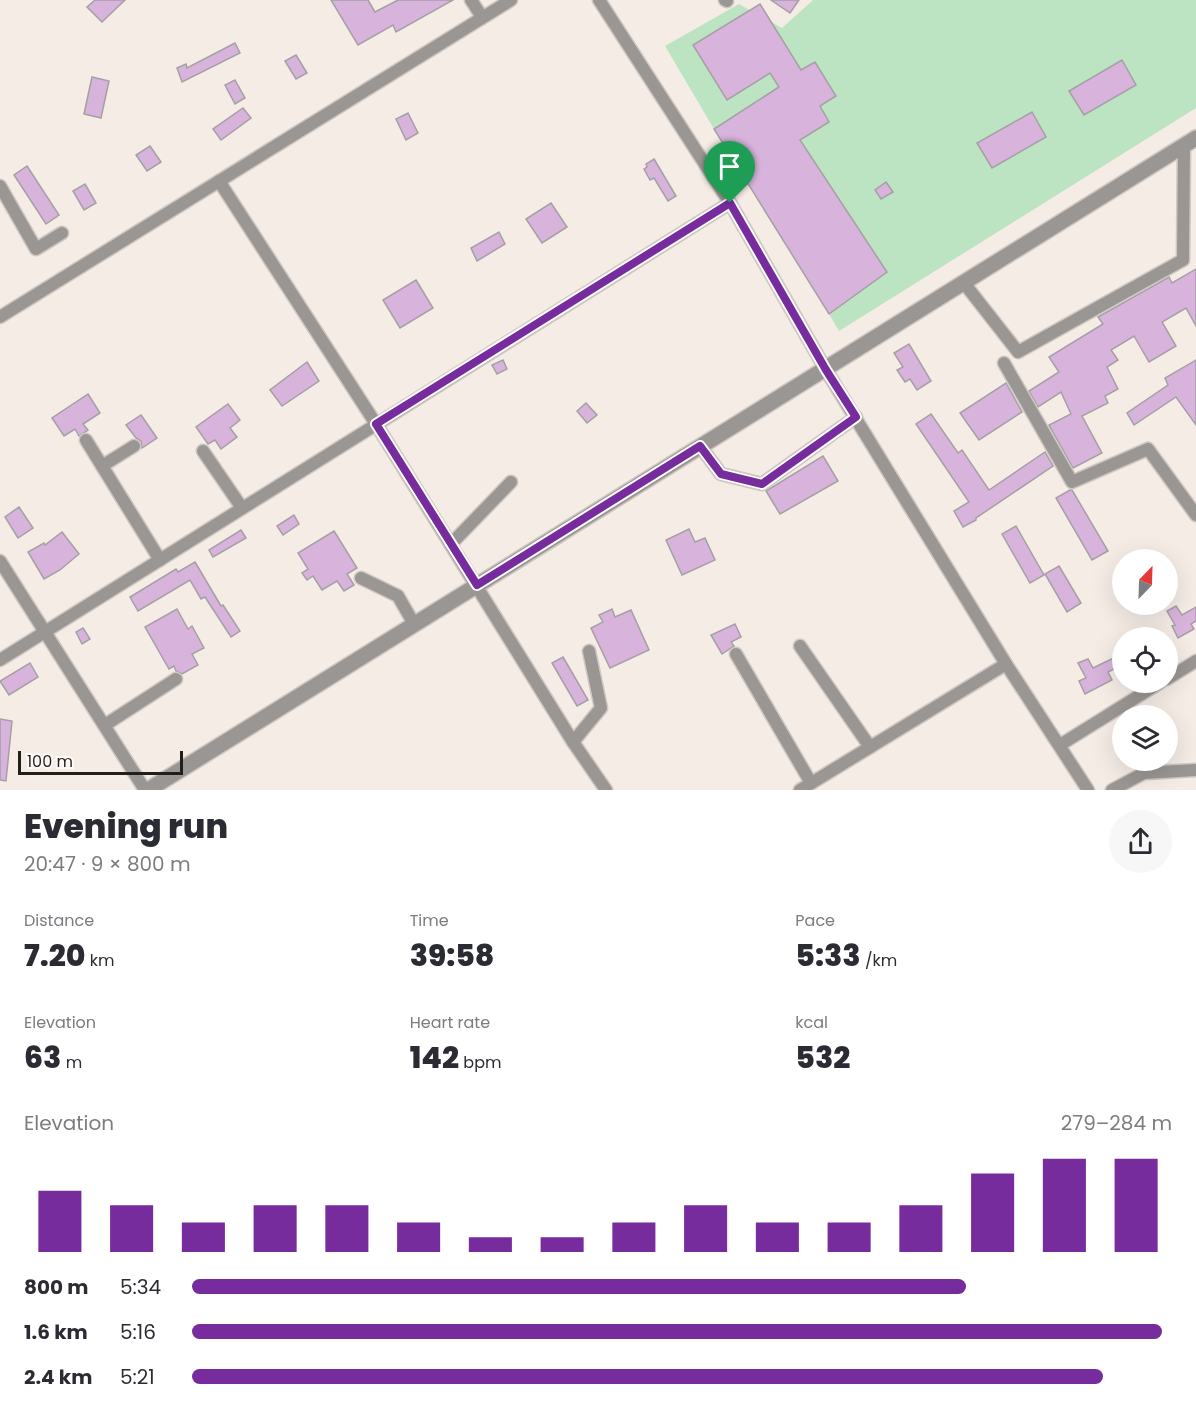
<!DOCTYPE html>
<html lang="en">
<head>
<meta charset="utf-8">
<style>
	:root { --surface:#fff; --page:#f7f7f7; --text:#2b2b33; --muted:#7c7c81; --accent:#772c9e }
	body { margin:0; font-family:Poppins,sans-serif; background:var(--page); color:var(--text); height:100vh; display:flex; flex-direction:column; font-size:22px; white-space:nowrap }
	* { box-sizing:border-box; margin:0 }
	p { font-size:20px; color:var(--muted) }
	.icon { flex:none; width:33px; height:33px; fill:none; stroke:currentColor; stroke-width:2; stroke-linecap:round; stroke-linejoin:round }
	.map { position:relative; height:790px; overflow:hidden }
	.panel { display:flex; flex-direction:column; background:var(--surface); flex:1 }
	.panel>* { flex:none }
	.needle { width:39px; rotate:23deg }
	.controls { position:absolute; left:1112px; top:549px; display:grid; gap:12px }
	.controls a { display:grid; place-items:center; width:66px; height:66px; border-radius:50%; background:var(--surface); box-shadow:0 6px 24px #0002; font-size:30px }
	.scale { position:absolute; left:18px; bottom:15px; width:165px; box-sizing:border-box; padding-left:6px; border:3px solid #211e1c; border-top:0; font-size:16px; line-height:21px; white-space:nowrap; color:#211e1c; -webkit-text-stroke:4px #fefaf8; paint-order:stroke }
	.pin { position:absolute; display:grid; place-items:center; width:51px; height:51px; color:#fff; margin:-62px -26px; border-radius:50% 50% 50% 0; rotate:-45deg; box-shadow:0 0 6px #0007 }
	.pin .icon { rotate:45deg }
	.round { display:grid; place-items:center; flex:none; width:63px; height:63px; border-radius:32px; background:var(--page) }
	.head { display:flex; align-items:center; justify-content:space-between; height:102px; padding:0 24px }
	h1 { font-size:33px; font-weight:800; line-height:45px }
	.stats { display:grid; grid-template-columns:repeat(3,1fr); gap:9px; height:102px; padding:6px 24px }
	.stats div { display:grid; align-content:center }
	.stats b { font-size:30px; font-weight:800 }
	.stats small { font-size:16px; font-weight:400 }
	.stats p { font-size:16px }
	.chart { height:168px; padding:12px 24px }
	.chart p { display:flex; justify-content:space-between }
	.chart svg { width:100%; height:108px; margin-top:6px; stroke:var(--accent); stroke-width:6 }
	ul { padding:0 24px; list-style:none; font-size:20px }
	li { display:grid; grid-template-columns:96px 72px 1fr; align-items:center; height:45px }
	li i { height:15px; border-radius:8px; background:var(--accent) }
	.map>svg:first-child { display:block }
</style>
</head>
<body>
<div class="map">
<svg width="1196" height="790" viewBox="0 0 1196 790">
	<rect width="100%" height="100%" fill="#f5ece6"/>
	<!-- green -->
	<polygon fill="#bce4c2" points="813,0 1196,0 1196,108 839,331 829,314 887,272 769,94 714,129 665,46 739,4 782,28"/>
	<!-- building -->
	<g fill="#d8b3dc" stroke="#a59fa6" stroke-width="1.5">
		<polygon points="95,0 125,0 102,22 87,7"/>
		<polygon points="331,0 368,0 375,12 398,0 453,0 396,32 393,25 358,45"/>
		<polygon points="771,0 799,0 790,13"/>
		<polygon points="760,4 801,70 815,62 836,96 820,106 829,122 800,140 887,272 829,314 714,129 779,87 770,73 727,100 693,45"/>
		<polygon points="235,43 240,53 182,82 177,68 186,64 187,68"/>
		<polygon points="296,55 307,73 296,79 285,61"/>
		<polygon points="1122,60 1136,85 1084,115 1069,91"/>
		<polygon points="92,77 109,81 101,118 84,114"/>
		<polygon points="235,80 245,98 235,104 225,85"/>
		<polygon points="243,108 251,118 221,140 213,129"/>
		<polygon points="1032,112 1046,137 992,168 977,143"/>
		<polygon points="408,113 418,133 406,140 396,119"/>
		<polygon points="150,146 161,162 147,171 136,155"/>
		<polygon points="654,159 676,196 668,201 654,178 650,180 644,169 647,167 646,164"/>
		<polygon points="27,166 59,215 46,224 14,175"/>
		<polygon points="886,182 893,192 881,199 875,190"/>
		<polygon points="85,184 96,203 84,210 73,191"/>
		<polygon points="551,203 567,227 542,243 526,219"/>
		<polygon points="499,232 505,244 477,261 471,248"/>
		<polygon points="1196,269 1196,326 1186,308 1162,322 1176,346 1149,362 1134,336 1111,350 1118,360 1107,367 1118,389 1105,396 1108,403 1082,416 1102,453 1073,468 1049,425 1071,414 1061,392 1038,407 1029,391 1059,372 1049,357 1103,324 1098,317 1169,277 1172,283"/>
		<polygon points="416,280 433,308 400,328 383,300"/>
		<polygon points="909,344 931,381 917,390 910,379 905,382 897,370 903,367 894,353"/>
		<polygon points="503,360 507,369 497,374 492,365"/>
		<polygon points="1196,360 1196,425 1176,397 1134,425 1127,413 1168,385 1165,378"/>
		<polygon points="307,362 319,381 282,406 270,390"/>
		<polygon points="1006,383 1022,412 979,440 960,413"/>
		<polygon points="88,394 100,413 83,424 88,430 79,436 75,429 64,436 52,418"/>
		<polygon points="586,403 597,415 587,423 577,411"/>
		<polygon points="228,404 240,420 230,428 237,437 221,449 215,440 208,444 196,427"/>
		<polygon points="931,414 958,453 962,450 989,490 1045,452 1053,466 976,518 976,520 963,527 954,511 969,502 916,424"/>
		<polygon points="141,415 157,438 142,448 141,441 136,438 126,425"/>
		<polygon points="823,456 838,481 780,514 766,491"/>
		<polygon points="1070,490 1072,490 1108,551 1092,560 1056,498"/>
		<polygon points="19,507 33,528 18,538 5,517"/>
		<polygon points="294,515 299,524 283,535 277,526"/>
		<polygon points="1016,526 1044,575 1030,583 1002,534"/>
		<polygon points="689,529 695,542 705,538 715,560 682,575 666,540"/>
		<polygon points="241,530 246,538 213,557 209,550"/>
		<polygon points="334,531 357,568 347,574 354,585 344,591 337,581 322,590 313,576 307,580 302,573 308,569 298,553"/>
		<polygon points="62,532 79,554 60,570 44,579 28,552 44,543 45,545"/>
		<polygon points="195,562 221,606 223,605 240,631 231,637 205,597 201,599 190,580 138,611 130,597 176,569 178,572"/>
		<polygon points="1059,566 1081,603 1067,612 1045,574"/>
		<polygon points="1176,606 1182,615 1196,607 1196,621 1191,624 1194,629 1178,638 1172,626 1175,625 1167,611"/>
		<polygon points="177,609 188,629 192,626 204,648 192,654 198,665 182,674 176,671 174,666 169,669 145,627"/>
		<polygon points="612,609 615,617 631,610 649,650 610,668 591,628 603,622 599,615"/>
		<polygon points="735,624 741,637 731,642 734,646 722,654 711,635"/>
		<polygon points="83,628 90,639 82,644 76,632"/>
		<polygon points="1122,654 1122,665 1108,672 1112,680 1085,694 1079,681 1086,678 1078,663 1088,659 1093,668"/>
		<polygon points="563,657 588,700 577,706 552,663"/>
		<polygon points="30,663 38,677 9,695 0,681"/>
		<polygon points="0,719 12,721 6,781 0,780"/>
	</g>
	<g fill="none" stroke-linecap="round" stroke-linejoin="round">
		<!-- minor casing -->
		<g stroke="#cfc7c2" stroke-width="15">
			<g id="minor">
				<polyline points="471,0 482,17"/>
				<polyline points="599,0 730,203 826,370 1006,664 1088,790"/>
				<polyline points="725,0 727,1"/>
				<polyline points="219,181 376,424 573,742 606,790"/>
				<polyline points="0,186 36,249 62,233"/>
				<polyline points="964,283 1018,352 1183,260 1184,146"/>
				<polyline points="0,317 511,0"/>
				<polyline points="1004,363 1072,482 1148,449 1196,515"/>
				<polyline points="86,440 160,560"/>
				<polyline points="700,446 721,474 762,484 856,417"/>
				<polyline points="203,451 242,508"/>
				<polyline points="102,466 134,446"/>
				<polyline points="451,544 511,482"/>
				<polyline points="0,561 145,790"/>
				<polyline points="361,578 398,596 414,624"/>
				<polyline points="800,646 870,747"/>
				<polyline points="736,654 811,783"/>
				<polyline points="0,660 730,203"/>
				<polyline points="1167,679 1196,661"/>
				<polyline points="105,725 176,679"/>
				<polyline points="573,742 601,708 589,651"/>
				<polyline points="1060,745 1161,682"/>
				<polyline points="800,790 1006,664"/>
				<polyline points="1112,790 1144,773 1196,770"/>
			</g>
		</g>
		<!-- tertiary casing -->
		<g stroke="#cfc7c2" stroke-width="18">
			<path id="tertiary" d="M 148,790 C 497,572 847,357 1196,138"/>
		</g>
		<!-- minor -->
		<use href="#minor" stroke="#9a9694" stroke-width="12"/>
		<!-- tertiary -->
		<use href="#tertiary" stroke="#9a9694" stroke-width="15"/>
	</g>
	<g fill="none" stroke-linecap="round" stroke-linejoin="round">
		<!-- route casing -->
		<g stroke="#fff" stroke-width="12">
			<polygon id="route" points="730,203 826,370 856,417 762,484 721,474 700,446 477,585 376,424"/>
		</g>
		<!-- route -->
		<use href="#route" stroke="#772c9e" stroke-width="8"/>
	</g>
</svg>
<div class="controls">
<a><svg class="needle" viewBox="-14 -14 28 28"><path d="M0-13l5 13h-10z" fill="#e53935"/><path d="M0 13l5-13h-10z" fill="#7c7c81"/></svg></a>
<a><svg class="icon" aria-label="locate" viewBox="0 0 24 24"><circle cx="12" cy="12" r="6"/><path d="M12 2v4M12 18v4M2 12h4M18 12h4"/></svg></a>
<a><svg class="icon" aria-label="layers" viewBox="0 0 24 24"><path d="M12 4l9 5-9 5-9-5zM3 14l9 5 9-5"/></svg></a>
</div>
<div class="scale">100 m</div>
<div class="pin" style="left:730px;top:203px;background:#1e9e55"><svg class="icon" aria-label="arrive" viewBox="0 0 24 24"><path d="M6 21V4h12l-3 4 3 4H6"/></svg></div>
</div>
<section class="panel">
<div class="head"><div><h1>Evening run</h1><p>20:47 · 9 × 800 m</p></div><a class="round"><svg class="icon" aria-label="share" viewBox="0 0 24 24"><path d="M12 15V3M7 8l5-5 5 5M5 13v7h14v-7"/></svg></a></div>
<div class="stats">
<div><p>Distance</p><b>7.20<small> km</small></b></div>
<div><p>Time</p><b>39:58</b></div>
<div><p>Pace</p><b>5:33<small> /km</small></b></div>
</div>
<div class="stats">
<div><p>Elevation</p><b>63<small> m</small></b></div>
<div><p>Heart rate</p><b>142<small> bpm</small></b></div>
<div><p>kcal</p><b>532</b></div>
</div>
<div class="chart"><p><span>Elevation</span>279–284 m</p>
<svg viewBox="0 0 160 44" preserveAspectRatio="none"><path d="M5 44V19M15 44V25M25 44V32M35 44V25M45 44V25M55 44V32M65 44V38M75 44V38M85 44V32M95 44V25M105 44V32M115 44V32M125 44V25M135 44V12M145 44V6M155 44V6"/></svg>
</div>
<ul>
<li><b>800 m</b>5:34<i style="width:79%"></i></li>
<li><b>1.6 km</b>5:16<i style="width:99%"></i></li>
<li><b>2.4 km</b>5:21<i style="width:93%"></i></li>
</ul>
</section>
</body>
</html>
